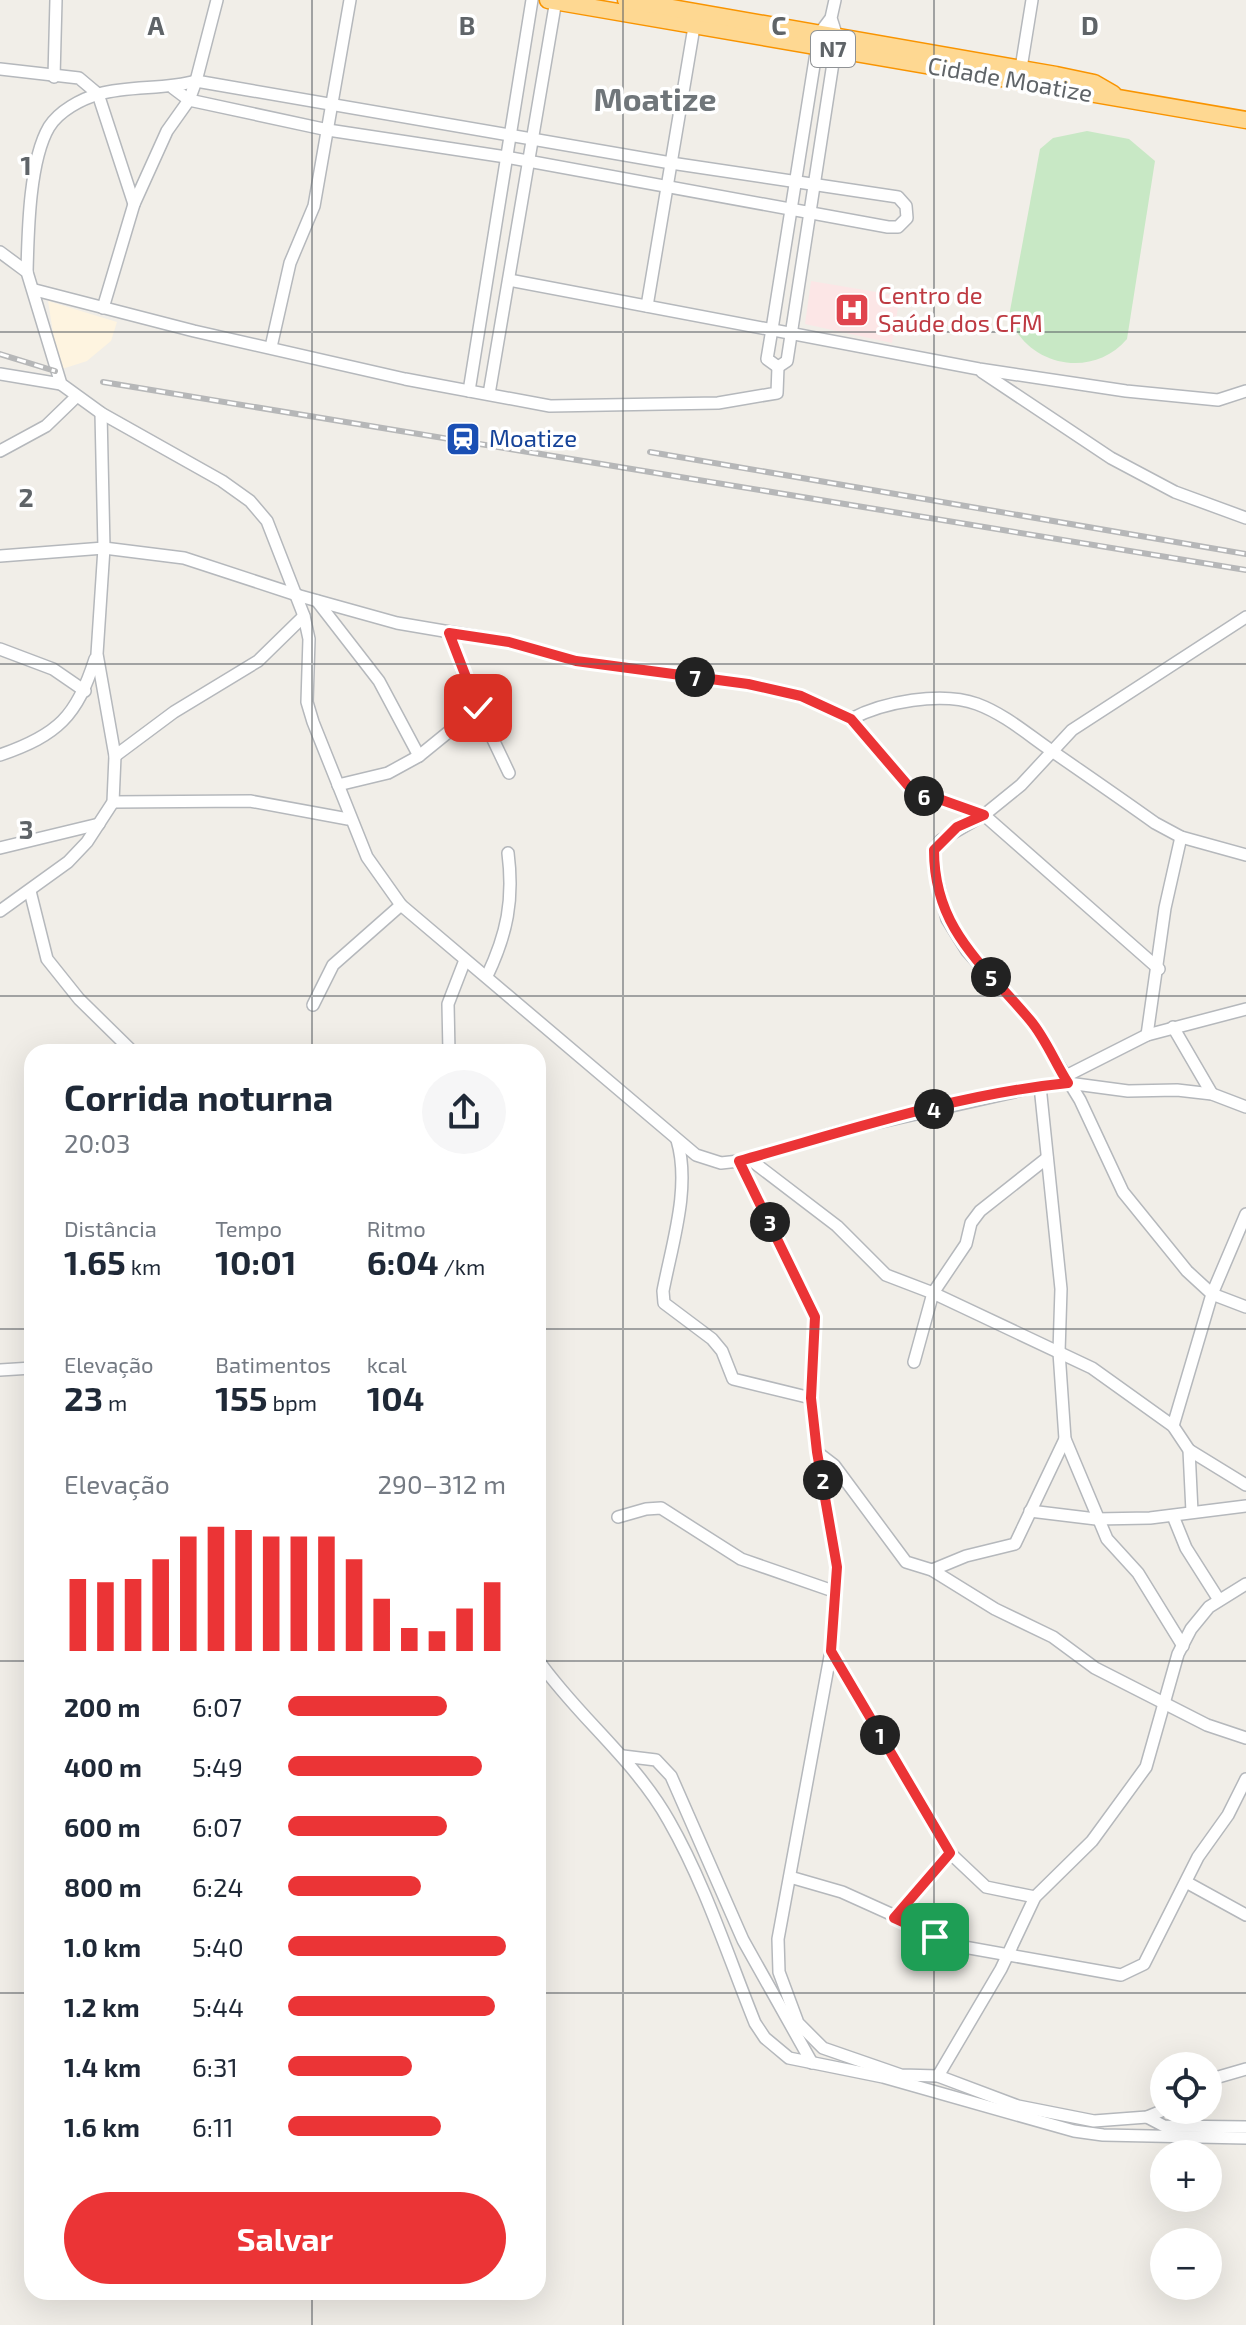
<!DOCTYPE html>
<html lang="pt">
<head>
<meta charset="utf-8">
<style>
	:root { --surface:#fff; --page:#f6f6f7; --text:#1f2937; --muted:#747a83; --accent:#eb3436 }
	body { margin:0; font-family:"Exo 2",sans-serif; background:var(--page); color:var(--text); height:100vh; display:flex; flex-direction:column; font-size:30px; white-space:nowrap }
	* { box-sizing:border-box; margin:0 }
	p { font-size:26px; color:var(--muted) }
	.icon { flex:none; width:44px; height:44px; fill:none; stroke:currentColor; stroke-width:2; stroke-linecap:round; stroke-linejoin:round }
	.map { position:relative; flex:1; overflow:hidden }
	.details { position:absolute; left:24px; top:1044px; width:522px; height:1256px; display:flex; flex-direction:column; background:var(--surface); border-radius:24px; box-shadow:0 8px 32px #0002 }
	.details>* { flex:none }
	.controls { position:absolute; left:1150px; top:2052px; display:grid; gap:16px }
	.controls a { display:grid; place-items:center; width:72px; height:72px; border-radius:50%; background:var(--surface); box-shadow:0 8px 32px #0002; font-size:40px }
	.pin { position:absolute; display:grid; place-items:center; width:68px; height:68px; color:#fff; margin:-34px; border-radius:16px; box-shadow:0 4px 12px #0006 }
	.km { position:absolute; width:40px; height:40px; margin:-20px; border-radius:50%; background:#222; color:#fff; font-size:22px; line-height:40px; text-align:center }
	.round { display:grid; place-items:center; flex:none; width:84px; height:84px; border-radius:42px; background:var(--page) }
	.overview { display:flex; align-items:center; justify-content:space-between; height:136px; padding:0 40px }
	h1 { font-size:36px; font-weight:700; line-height:60px }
	.figures { display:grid; grid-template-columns:repeat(3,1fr); gap:12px; height:136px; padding:8px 40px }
	.figures div { display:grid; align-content:center }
	.figures b { font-size:34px; font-weight:700 }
	.figures small { font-size:22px; font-weight:400 }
	.figures p { font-size:22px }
	.chart { height:224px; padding:16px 40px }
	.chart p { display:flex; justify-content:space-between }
	.chart svg { width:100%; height:144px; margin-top:8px; stroke:var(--accent); stroke-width:6 }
	.button { display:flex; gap:16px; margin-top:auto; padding:16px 40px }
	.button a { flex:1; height:92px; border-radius:48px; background:var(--accent); color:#fff; font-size:32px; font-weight:700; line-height:92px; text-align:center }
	ul { padding:0 40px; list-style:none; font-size:26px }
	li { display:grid; grid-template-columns:128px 96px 1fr; align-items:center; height:60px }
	li i { height:20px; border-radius:10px; background:var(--accent) }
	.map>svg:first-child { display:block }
</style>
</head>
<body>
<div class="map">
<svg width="1246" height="2325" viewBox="0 0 1246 2325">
	<rect width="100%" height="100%" fill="#f1eee8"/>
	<!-- commercial -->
	<polygon fill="#fef4e0" points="48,301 117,322 111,341 87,361 59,370"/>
	<!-- medical -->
	<polygon fill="#fce6e6" points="811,281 900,296 892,343 805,324"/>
	<!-- green -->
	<path fill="#c8e8c5" d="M 1087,131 L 1129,139 L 1155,161 L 1127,339 C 1092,380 1026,366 1009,316 L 1040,149 L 1053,138 Z"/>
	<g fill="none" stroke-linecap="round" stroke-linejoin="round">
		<!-- minor casing -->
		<g stroke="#b5b8bc" stroke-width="14">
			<g id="minor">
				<polyline points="831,18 837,37 787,361 778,367 767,359 772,329 819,34 831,18 835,0"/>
				<polyline points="1021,68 1032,0"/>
				<polyline points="0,69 79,78 98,94 134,204"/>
				<polyline points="54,77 56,0"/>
				<polyline points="0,252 27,272 61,384 101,413 222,481 250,501 267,521 304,616 309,639 307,702 313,722 367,857 401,905 696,1155 721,1163 739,1161 845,1130 1040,1086 1068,1083 1128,1091 1177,1090 1212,1094 1246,1107"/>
				<path d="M 27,272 C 28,233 29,161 49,127 C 59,111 81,99 99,94 C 131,85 164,90 196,81 L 671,163 L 898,197 L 906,206 L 907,218 L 898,227 L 888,227 L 506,157 L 328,130 L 189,100 L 173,88"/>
				<polyline points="509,280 979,369 1126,391 1218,400 1246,391"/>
				<polyline points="35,290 194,331 405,379 550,406 718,403 777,393 778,367"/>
				<polyline points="647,306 694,27"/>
				<polyline points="103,308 134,204 167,131 189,100 196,81 217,0"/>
				<polyline points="271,347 290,263 314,206 350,0"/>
				<polyline points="982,372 1111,458 1175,492 1246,518"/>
				<polyline points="0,374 61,384"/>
				<polyline points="469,391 532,0"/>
				<polyline points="489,394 556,0"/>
				<polyline points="0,451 46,426 76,397"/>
				<polyline points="0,556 104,548 184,558 300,596 397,623 509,642 576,661 748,684 801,696 851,719 911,789 984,815 1159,969"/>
				<polyline points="317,601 379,681 419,756"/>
				<polyline points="1246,617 1072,730 1021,785 984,815 941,840 934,850 934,867 947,919 967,951 1033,1023 1080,1100 1123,1192 1187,1271 1212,1294 1246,1307"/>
				<polyline points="449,633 469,689 509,773"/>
				<polyline points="0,649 53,669 85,691"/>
				<path d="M 851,719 C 883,702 941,691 977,704 C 1004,714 1026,733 1049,749 C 1085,774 1120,798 1155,823 L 1181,837 L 1246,855"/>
				<path d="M 0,755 C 58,735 77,716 95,659"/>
				<polyline points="115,756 174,712 258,661 304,616"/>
				<polyline points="338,785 388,773 419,756 478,708"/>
				<polyline points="113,802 250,801 348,819"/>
				<polyline points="0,848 99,824"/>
				<polyline points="30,891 47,959 79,999 133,1052"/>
				<polyline points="0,911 68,862 87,842 113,802 115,756 97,654 104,548 101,413"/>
				<path d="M 487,976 C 507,934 514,900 508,853"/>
				<polyline points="313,1005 333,965 401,905"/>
				<polyline points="1173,1027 1212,1094"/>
				<polyline points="1147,1035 1165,908 1181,837"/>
				<polyline points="449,1052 448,1004 465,960"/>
				<polyline points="1064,1077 1147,1035 1246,1009"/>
				<polyline points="1040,1086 1061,1289 1059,1352 1065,1439 1107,1539 1138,1573 1183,1646"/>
				<path d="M 677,1140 C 691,1187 672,1244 663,1291 L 664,1303 L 712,1339 L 722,1351 L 733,1379 L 811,1398"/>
				<polyline points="748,1158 837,1226 886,1275 933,1293 1092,1368 1173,1426 1189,1450 1192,1512"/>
				<polyline points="739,1161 815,1317 811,1398 817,1452 837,1567 831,1651 778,1939 779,1972 798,2023 823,2048 901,2075 938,2076 1018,2106 1094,2121 1147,2117 1164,2110"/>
				<polyline points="914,1362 933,1293 966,1244 971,1223 980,1211 1047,1158"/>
				<polyline points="0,1370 32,1368"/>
				<polyline points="1173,1426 1212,1294 1246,1214"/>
				<polyline points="1189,1450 1246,1485"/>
				<polyline points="817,1452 834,1465 906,1562 932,1570 995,1609 1053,1637 1095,1668 1207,1725 1246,1738"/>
				<polyline points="1030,1511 1096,1519 1150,1518 1246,1506"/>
				<polyline points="1173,1516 1186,1548 1219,1600"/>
				<polyline points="618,1517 646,1509 661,1508 741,1559 836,1592"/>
				<polyline points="932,1570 966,1556 1015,1544 1065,1439"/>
				<polyline points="831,1651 950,1853 986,1887 1035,1897"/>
				<path d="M 538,1660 C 578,1717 635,1760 669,1821 C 705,1884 728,1956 755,2023 L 765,2038 L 789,2058 L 883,2077 L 1074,2131 L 1103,2135 L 1246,2138"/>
				<polyline points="623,1756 656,1760 671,1776 743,1940 812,2063"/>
				<polyline points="790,1877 842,1892 964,1947 1121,1975 1144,1964 1198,1857 1228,1815 1246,1779"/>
				<polyline points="1186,1882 1246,1915"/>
				<polyline points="894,1918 950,1853"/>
				<polyline points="938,2076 1001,1969 1035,1897 1092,1841 1146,1767 1178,1654 1191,1629 1209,1607 1246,1584"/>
				<polyline points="1208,2080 1246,2069"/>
				<polyline points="1147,2117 1164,2126 1246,2127"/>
			</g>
		</g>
		<!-- highway casing -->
		<g stroke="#f99400" stroke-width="19">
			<g id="highway">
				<polyline points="548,0 1246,120"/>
				<polyline points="626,0 1056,75 1094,83 1113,94"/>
			</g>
		</g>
		<!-- minor -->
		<use href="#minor" stroke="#fff" stroke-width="11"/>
		<!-- highway -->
		<use href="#highway" stroke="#fed892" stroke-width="16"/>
		<!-- rail casing -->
		<g stroke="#b6b7b8" stroke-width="6">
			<g id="rail">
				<polyline points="0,354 55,371"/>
				<polyline points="103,382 1246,570"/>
				<polyline points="650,452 1246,554"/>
			</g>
		</g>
		<!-- rail -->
		<use href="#rail" stroke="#fff" stroke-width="3" stroke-dasharray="9" stroke-linecap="butt"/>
	</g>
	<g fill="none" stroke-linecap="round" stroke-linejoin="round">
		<!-- route casing -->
		<g stroke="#fff" stroke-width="16">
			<path id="route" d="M 478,708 L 449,633 L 509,642 L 576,661 L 748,684 L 801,696 L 851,719 L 911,789 L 984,815 L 957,827 L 934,850 C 934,930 984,965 1030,1020 C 1046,1039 1055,1063 1068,1083 C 957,1094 847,1131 739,1161 L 815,1317 L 811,1398 L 817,1452 L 837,1567 L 831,1651 L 950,1853 L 894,1918 L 935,1937"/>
		</g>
		<!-- route -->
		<use href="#route" stroke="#eb3436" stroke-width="10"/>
	</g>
	<!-- grid -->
	<path fill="none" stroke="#5f6468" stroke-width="2" stroke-opacity="0.55" d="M 312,0 L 312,1052M 623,0 L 623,2325M 934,0 L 934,2325M 0,332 L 1246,332M 0,664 L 1246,664M 0,996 L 1246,996M 0,1329 L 32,1329M 538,1329 L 1246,1329M 0,1661 L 32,1661M 538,1661 L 1246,1661M 0,1993 L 32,1993M 538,1993 L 1246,1993M 312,2292 L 312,2325"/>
	<!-- icons -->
	<defs>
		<g id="hospital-square" transform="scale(1.8)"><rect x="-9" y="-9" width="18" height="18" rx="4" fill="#e0444e" stroke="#fff"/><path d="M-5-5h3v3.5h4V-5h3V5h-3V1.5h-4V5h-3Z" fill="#fff"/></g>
		<g id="station-square" transform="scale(1.8)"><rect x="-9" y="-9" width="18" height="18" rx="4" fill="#1a4fb4" stroke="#fff"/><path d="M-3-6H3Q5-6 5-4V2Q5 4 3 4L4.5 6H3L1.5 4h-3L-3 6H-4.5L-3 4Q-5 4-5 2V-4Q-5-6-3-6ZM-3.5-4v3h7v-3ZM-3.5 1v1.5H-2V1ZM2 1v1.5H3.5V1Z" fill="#fff"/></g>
	</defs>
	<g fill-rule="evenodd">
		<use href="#hospital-square" x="852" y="310"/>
		<use href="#station-square" x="463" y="439"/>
	</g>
	<g text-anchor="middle" stroke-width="7" stroke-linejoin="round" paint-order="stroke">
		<!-- shield labels -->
		<rect fill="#fff" stroke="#8f9295" stroke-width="2" x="811" y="31" width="44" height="36" rx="6"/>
		<g font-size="22" font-weight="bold" fill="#5f6468">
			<text x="833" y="57">N7</text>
		</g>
		<!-- street labels -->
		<g font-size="24" fill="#5f6468" stroke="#fff">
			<text transform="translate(1010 80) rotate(10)" y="8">Cidade Moatize</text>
		</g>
		<!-- health labels -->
		<g font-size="24" fill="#be3a42" stroke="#fff" text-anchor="start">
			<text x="878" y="304">Centro de<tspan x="878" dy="28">Saúde dos CFM</tspan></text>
		</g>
		<!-- transit labels -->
		<g font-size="24" fill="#164399" stroke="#fff" text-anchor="start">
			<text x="489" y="447">Moatize</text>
		</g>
		<!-- district labels -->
		<g font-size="32" font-weight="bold" fill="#70767a" stroke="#fff">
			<text x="655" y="111">Moatize</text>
		</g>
	</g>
	<g font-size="26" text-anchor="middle" font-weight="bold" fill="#5f6468" stroke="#fff" stroke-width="7" stroke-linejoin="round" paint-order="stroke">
		<text x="156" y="35">A</text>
		<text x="467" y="35">B</text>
		<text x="779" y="35">C</text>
		<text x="1090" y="35">D</text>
		<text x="26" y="175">1</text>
		<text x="26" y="507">2</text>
		<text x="26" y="839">3</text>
	</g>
</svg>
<div class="controls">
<a><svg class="icon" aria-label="locate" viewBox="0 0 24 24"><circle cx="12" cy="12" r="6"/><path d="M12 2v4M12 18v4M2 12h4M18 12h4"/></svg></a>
<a>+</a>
<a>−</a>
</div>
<div class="pin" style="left:935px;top:1937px;background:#1e9e55"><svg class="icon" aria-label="arrive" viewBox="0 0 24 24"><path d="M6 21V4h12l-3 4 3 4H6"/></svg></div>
<div class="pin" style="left:478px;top:708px;background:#d93025"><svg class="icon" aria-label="check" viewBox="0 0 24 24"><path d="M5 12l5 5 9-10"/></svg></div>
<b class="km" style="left:880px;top:1735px">1</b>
<b class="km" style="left:823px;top:1480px">2</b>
<b class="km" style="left:770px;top:1222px">3</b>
<b class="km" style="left:934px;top:1109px">4</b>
<b class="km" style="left:991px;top:977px">5</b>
<b class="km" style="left:924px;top:796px">6</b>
<b class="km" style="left:695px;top:677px">7</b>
<section class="details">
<div class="overview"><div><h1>Corrida noturna</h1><p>20:03</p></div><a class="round"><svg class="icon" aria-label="share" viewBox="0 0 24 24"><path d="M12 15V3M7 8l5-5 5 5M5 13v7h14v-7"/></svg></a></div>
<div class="figures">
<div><p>Distância</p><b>1.65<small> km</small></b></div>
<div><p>Tempo</p><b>10:01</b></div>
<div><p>Ritmo</p><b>6:04<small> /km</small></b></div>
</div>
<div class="figures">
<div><p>Elevação</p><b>23<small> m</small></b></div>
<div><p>Batimentos</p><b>155<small> bpm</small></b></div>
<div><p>kcal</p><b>104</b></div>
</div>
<div class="chart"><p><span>Elevação</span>290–312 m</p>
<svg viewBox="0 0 160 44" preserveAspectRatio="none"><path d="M5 44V22M15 44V23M25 44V22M35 44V16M45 44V9M55 44V6M65 44V7M75 44V9M85 44V9M95 44V9M105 44V16M115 44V28M125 44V37M135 44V38M145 44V31M155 44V23"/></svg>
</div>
<ul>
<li><b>200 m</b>6:07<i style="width:73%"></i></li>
<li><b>400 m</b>5:49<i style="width:89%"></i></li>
<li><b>600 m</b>6:07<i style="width:73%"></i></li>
<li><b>800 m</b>6:24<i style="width:61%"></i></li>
<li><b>1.0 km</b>5:40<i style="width:100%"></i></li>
<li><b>1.2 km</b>5:44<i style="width:95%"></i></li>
<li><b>1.4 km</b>6:31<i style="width:57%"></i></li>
<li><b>1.6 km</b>6:11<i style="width:70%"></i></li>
</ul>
<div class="button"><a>Salvar</a></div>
</section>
</div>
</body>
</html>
